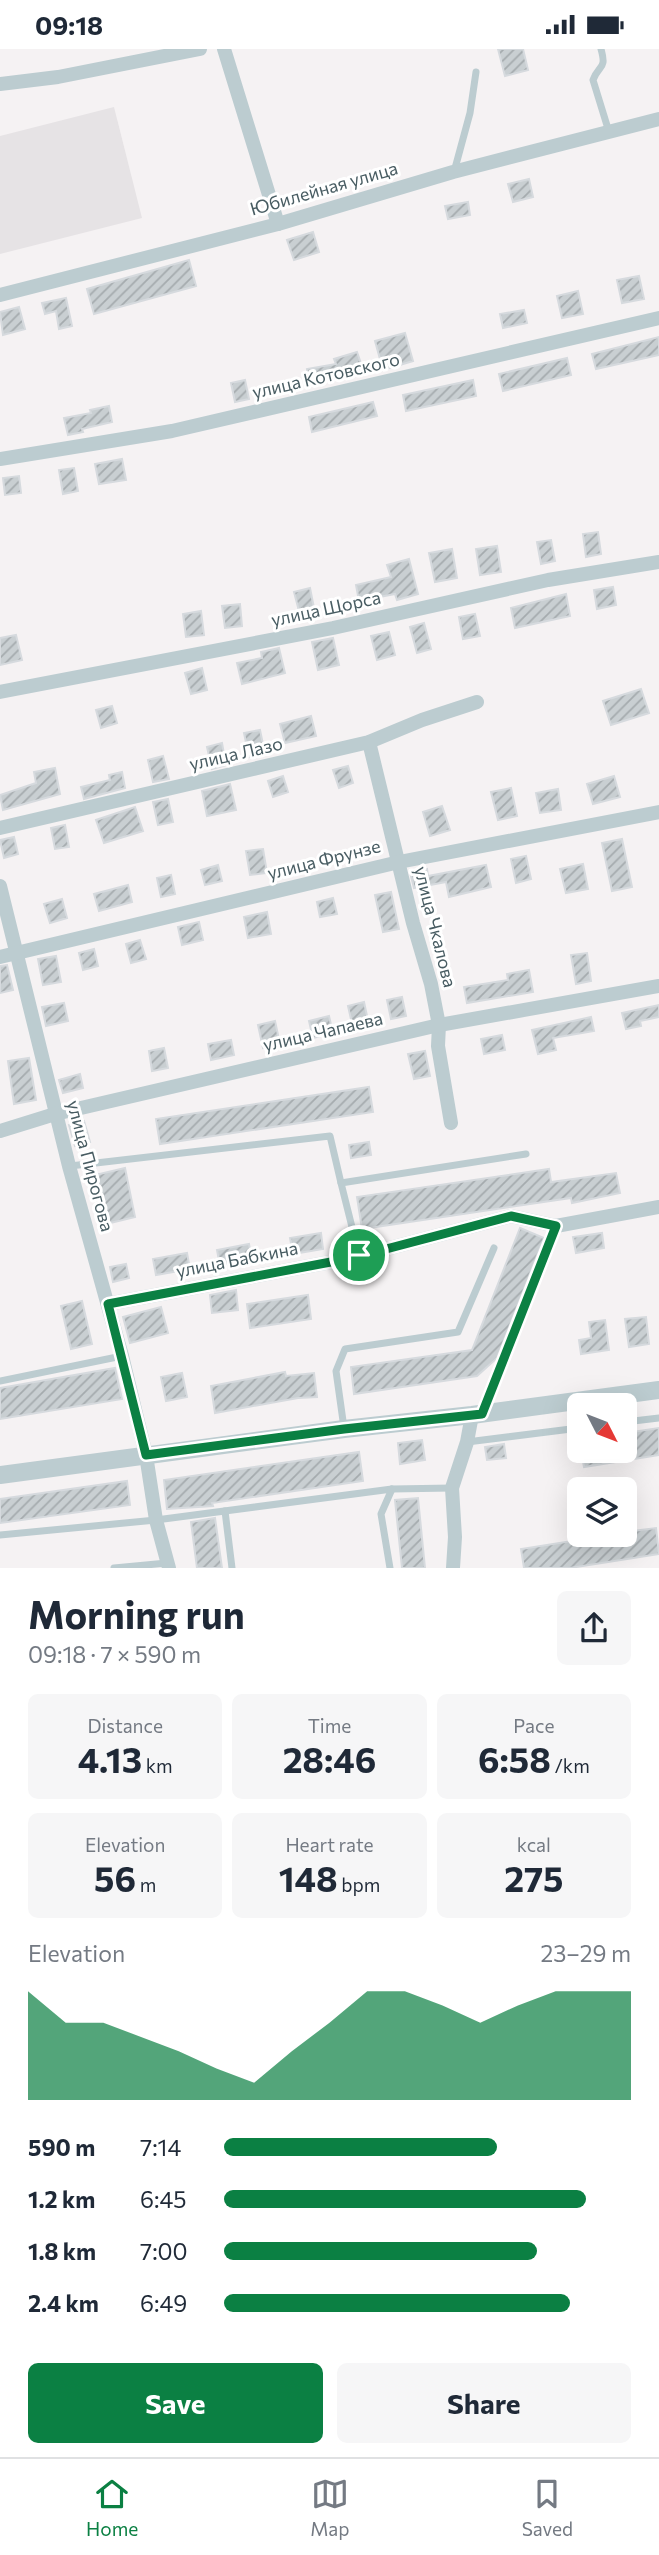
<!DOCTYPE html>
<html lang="en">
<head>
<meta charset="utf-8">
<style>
	:root { --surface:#fff; --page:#f6f6f7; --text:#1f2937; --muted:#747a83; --line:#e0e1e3; --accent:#0b8043 }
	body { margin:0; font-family:Commissioner,sans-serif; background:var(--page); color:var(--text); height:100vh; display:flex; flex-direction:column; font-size:26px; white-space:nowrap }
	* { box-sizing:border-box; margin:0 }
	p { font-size:23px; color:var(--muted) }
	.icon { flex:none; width:38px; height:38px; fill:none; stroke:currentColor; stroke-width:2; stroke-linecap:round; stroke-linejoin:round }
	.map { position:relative; height:1519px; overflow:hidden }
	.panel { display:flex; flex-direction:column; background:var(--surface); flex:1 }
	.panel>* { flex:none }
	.needle { width:46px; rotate:132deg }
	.fabs { position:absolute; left:567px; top:1344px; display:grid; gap:14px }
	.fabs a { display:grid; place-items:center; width:70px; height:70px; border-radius:10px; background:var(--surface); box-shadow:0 7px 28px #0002; font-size:35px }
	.pin { position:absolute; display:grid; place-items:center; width:60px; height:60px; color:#fff; margin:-30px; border:4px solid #fff; border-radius:50%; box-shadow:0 2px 7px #0007 }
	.round { display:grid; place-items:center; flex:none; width:74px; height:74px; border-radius:10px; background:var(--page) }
	.headline { display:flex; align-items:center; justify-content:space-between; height:119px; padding:0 28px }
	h1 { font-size:38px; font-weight:700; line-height:52px }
	.stats { display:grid; grid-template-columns:repeat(3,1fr); gap:10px; height:119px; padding:7px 28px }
	.stats div { display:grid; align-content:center; border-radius:10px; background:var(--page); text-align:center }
	.stats b { font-size:35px; font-weight:700 }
	.stats small { font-size:19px; font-weight:400 }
	.stats p { font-size:19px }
	.chart { height:196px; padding:14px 28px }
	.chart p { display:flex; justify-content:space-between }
	.chart svg { width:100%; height:126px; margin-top:7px; fill:var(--accent); opacity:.7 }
	.action { display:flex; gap:14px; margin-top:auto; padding:14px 28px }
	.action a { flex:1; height:80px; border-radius:10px; background:var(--accent); color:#fff; font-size:28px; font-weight:700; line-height:80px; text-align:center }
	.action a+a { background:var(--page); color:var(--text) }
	ul { padding:0 28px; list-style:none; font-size:23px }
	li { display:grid; grid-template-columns:112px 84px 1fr; align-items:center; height:52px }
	li i { height:18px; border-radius:9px; background:var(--accent) }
	.status { display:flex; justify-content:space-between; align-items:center; height:49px; padding:0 35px; background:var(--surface); direction:ltr }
	.status svg { height:19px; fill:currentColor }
	.tabs { display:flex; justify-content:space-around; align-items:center; height:98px; border-top:2px solid var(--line); background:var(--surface); font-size:19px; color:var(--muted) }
	.tabs a { display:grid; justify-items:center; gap:4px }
	.tabs .on { color:var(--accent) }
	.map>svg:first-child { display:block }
</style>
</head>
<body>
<div class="status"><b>09:18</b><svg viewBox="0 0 49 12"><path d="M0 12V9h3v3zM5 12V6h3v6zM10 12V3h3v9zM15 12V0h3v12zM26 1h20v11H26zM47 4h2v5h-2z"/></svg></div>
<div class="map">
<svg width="659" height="1519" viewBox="0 0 659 1519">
	<defs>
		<pattern id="building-hatch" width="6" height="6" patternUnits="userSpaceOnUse" patternTransform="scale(1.75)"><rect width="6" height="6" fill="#c9cfd2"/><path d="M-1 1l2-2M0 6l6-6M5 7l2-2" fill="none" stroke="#a5abae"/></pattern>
	</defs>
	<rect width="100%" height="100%" fill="#f5f2f3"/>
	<!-- education -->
	<polygon fill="#e6e3e5" points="114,58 142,169 0,205 0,87"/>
	<!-- building -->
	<g fill="url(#building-hatch)" stroke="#d6dade" stroke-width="2">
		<polygon points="498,0 523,0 528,21 505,27"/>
		<polygon points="529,130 533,148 513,153 508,135"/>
		<polygon points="468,153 470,166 448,170 445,157"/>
		<polygon points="313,183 319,203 294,211 287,191"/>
		<polygon points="189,211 196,237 94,265 87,240"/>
		<polygon points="639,227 644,250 622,254 617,231"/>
		<polygon points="578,242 583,265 562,269 557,247"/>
		<polygon points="66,249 72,277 59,280 56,262 45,265 42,254"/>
		<polygon points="19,258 25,280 3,286 0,263"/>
		<polygon points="524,261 527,274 503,279 500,265"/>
		<polygon points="405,284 413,312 383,321 375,292"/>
		<polygon points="659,288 659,306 596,320 592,305"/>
		<polygon points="357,303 363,320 309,334 307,320 336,315 334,310"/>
		<polygon points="567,309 571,326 503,342 499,325"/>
		<polygon points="245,331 249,350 235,353 231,334"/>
		<polygon points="473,331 476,347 406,362 403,346"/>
		<polygon points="373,353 377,367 312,383 309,368"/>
		<polygon points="109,357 112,373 82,380 83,383 68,386 64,369 91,364 90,361"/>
		<polygon points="122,410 126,431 99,435 95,415"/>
		<polygon points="74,419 78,442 63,445 59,421"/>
		<polygon points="19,427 21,444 5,446 3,429"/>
		<polygon points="598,483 601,505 586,508 583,485"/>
		<polygon points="551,491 555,512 541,515 537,493"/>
		<polygon points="497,497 501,523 480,526 476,500"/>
		<polygon points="452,500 457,529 435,533 429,504"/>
		<polygon points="409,510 418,545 397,551 395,545 359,552 356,536 391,528 387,516"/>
		<polygon points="613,538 616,556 597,560 594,541"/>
		<polygon points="310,539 314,559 299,562 294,543"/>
		<polygon points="566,545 570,567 515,579 511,559"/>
		<polygon points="240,555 242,577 225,579 222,557"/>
		<polygon points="201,562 204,586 186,588 183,565"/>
		<polygon points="475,565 480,587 463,590 459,568"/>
		<polygon points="424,574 431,600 417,604 410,578"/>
		<polygon points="389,583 395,606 377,611 371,587"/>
		<polygon points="16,586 22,611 0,616 0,589"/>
		<polygon points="333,589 339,616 318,621 312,593"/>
		<polygon points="279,599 285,624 242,635 237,614 262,609 261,603"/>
		<polygon points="202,619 207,641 191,645 185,624"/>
		<polygon points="641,640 649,664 611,676 603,652"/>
		<polygon points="112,657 117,674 101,679 96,661"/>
		<polygon points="311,667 316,687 285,694 280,675"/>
		<polygon points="260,681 265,705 249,708 244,684"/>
		<polygon points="222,694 226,716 212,720 207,698"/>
		<polygon points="163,707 169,730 153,733 148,711"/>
		<polygon points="348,717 353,734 339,739 333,721"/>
		<polygon points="55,719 60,745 3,761 0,746 36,734 34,723"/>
		<polygon points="122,723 125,739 84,750 81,738 110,731 109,726"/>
		<polygon points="283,727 288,743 273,748 268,732"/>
		<polygon points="614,727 620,748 593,755 587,735"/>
		<polygon points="230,735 236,761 207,767 202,742"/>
		<polygon points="511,739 517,767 498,771 491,743"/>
		<polygon points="558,740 561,761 540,764 536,744"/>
		<polygon points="168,750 173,773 158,776 153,753"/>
		<polygon points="442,757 450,781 430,787 423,763"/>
		<polygon points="135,758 143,782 104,794 96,771"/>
		<polygon points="65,776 69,798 55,800 51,779"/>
		<polygon points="14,788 18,805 4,809 0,791"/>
		<polygon points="622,790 632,838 612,842 602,794"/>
		<polygon points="263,800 267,824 250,826 246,802"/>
		<polygon points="526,807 531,830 516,834 511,810"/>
		<polygon points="583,815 588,840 566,844 560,820"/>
		<polygon points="218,816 222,832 205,836 201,821"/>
		<polygon points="486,816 491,838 449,848 446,833 414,839 410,823 427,820 428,827"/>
		<polygon points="171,826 175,845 161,848 157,829"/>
		<polygon points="128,836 132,853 99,862 94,845"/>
		<polygon points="391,843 399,880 383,883 375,846"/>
		<polygon points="333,849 337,865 320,868 317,853"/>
		<polygon points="62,850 67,869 50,874 44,855"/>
		<polygon points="267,863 271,885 248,889 244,868"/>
		<polygon points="199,873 203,891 182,896 178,878"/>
		<polygon points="140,891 146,910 131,914 126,895"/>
		<polygon points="94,900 98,917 83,921 79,904"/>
		<polygon points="587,904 591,932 576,935 571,906"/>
		<polygon points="56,907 61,933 43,936 38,910"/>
		<polygon points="7,916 13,941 0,944 0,917"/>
		<polygon points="529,921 533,943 467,954 464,938 508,931 507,925"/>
		<polygon points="402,948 406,967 391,970 387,951"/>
		<polygon points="364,953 369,976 353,979 348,957"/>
		<polygon points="64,954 68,972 46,977 42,958"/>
		<polygon points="659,956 659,968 640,972 641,977 626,980 622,964"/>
		<polygon points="329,967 333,984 313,989 309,972"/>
		<polygon points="591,968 594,982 553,989 556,1001 538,1005 532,981"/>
		<polygon points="275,972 280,995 263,999 258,976"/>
		<polygon points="502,986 505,1001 484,1005 481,990"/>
		<polygon points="231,991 234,1006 211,1011 208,995"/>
		<polygon points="164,999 168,1019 152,1022 149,1002"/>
		<polygon points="425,1002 430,1027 414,1030 408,1005"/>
		<polygon points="29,1009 36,1051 14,1055 8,1012"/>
		<polygon points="80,1025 83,1039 63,1044 59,1031"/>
		<polygon points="369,1038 373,1063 160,1095 156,1070"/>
		<polygon points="84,1072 90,1093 75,1097 69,1076"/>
		<polygon points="369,1093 371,1106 351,1109 349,1096"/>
		<polygon points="125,1119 135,1168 102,1176 91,1127"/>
		<polygon points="549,1120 551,1133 616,1124 620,1144 572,1154 571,1149 362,1180 357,1148"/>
		<polygon points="520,1179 544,1189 497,1309 477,1327 354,1345 351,1318 472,1301"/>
		<polygon points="321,1184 323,1200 293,1205 290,1189"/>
		<polygon points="602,1184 604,1199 576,1204 573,1188"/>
		<polygon points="249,1195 252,1211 220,1217 217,1201"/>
		<polygon points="187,1204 190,1220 156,1226 153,1210"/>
		<polygon points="126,1215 129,1229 113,1233 110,1218"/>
		<polygon points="236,1241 238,1261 212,1264 210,1246"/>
		<polygon points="308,1246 311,1270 250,1279 247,1255"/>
		<polygon points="82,1252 92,1295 71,1300 61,1257"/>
		<polygon points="161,1258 168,1284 130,1294 123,1268"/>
		<polygon points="646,1268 649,1295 629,1298 625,1270"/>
		<polygon points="605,1271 609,1301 581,1305 579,1291 591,1289 589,1273"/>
		<polygon points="115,1319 122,1350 0,1370 0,1339"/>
		<polygon points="285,1323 286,1327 314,1324 317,1348 298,1349 215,1364 211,1337"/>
		<polygon points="182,1324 187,1348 166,1352 161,1328"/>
		<polygon points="659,1379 659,1406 584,1418 581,1402 625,1402 625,1384"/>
		<polygon points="422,1391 425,1411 400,1415 398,1394"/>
		<polygon points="504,1395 506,1409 487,1411 485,1398"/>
		<polygon points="359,1403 363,1432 212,1454 213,1457 167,1460 164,1431"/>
		<polygon points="127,1432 130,1456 0,1474 0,1450"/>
		<polygon points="418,1449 425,1519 402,1519 395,1451"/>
		<polygon points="215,1469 222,1519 197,1519 191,1473"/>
		<polygon points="656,1479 659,1505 570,1519 524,1519 521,1500 610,1486 625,1486 625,1483"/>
	</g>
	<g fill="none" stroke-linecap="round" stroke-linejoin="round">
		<!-- service -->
		<g stroke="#bcccd0" stroke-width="7">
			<path d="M 601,0 C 607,21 599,15 593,31 L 609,83"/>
			<polyline points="454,123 470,64 476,23"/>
			<polyline points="70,1117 330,1087 341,1134"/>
			<polyline points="359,1206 341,1134 526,1105"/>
			<polyline points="0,1332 122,1307"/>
			<polyline points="483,1364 556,1177"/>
			<polyline points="625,1373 659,1369"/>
			<polyline points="344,1379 336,1322 345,1300 458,1283 494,1199"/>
			<polyline points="467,1393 579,1379"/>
			<polyline points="225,1462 232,1519"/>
			<polyline points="0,1486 156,1471 392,1440 452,1439"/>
			<polyline points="114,1519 167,1514"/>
			<polyline points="390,1519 381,1465 392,1440"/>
		</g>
		<!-- minor -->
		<g stroke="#bcccd0" stroke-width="14">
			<polyline points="224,0 278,175"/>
			<polyline points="0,35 58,28 200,0"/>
			<polyline points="0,246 278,175 453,123 659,70"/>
			<polyline points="0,410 172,382 659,269"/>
			<polyline points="0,643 333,579 548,531 659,513"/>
			<polyline points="369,693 413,874 431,935 439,976 438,997 451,1074"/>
			<polyline points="0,779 369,693 422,671 477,653"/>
			<polyline points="0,837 69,1117 122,1307 146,1406 156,1471 169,1519"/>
			<polyline points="0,908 399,813 659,763"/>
			<polyline points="0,1082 55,1065 439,976 659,937"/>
			<polyline points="108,1255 352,1209 511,1167 556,1177 659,1158"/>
			<polyline points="453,1519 455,1488 452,1439 467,1393 472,1366"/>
		</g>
		<!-- tertiary -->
		<polyline stroke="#bcccd0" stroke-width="18" points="0,1426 344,1380 472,1366 659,1341"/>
	</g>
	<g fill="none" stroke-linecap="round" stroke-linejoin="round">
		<!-- route casing -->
		<g stroke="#fff" stroke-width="14">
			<polygon id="route" points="511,1167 556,1177 482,1365 344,1380 146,1406 108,1255 352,1209"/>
		</g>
		<!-- route -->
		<use href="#route" stroke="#0b8043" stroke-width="9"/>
	</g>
	<g text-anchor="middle" stroke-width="6" stroke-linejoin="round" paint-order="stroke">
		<!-- street labels -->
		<g font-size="18" fill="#485c62" stroke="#fff">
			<text transform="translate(324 140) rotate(-16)" y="6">Юбилейная улица</text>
			<text transform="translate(326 327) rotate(-13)" y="6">улица Котовского</text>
			<text transform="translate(326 560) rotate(-12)" y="6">улица Щорса</text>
			<text transform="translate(236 705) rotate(-13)" y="6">улица Лазо</text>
			<text transform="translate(324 811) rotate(-14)" y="6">улица Фрунзе</text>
			<text transform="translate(435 878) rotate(76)" y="6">улица Чкалова</text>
			<text transform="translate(323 983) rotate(-13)" y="6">улица Чапаева</text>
			<text transform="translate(90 1117) rotate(75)" y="6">улица Пирогова</text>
			<text transform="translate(237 1211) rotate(-11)" y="6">улица Бабкина</text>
		</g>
	</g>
</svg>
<div class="fabs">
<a><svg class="needle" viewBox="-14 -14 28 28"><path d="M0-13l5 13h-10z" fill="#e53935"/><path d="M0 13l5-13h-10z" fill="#747a83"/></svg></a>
<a><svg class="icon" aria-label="layers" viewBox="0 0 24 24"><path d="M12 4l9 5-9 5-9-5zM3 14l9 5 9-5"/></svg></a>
</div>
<div class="pin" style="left:359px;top:1206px;background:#1e9e55"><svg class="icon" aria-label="arrive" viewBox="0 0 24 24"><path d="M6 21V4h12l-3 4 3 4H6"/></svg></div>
</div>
<section class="panel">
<div class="headline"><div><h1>Morning run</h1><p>09:18 · 7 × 590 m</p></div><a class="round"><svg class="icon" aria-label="share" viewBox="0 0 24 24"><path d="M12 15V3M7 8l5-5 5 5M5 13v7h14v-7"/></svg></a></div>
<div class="stats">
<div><p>Distance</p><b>4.13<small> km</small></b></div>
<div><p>Time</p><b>28:46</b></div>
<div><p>Pace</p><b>6:58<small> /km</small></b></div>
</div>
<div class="stats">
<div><p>Elevation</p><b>56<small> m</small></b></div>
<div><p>Heart rate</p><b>148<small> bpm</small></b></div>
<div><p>kcal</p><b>275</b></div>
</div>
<div class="chart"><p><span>Elevation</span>23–29 m</p>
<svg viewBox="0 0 160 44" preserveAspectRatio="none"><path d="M0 44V6L10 17L20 17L30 22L40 27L50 33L60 38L70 27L80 17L90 6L100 6L110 11L120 17L130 11L140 6L150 6L160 6V44z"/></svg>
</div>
<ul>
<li><b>590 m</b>7:14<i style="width:67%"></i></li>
<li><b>1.2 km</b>6:45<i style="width:89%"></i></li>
<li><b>1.8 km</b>7:00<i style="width:77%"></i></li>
<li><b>2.4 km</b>6:49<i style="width:85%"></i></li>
</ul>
<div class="action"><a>Save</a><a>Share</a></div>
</section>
<nav class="tabs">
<a class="on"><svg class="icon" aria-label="home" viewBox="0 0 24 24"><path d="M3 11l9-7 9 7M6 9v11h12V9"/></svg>Home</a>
<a><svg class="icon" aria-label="map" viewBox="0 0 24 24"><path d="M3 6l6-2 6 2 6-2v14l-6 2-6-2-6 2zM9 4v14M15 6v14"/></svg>Map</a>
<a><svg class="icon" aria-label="saved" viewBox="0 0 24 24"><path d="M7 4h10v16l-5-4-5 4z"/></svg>Saved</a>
</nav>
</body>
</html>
